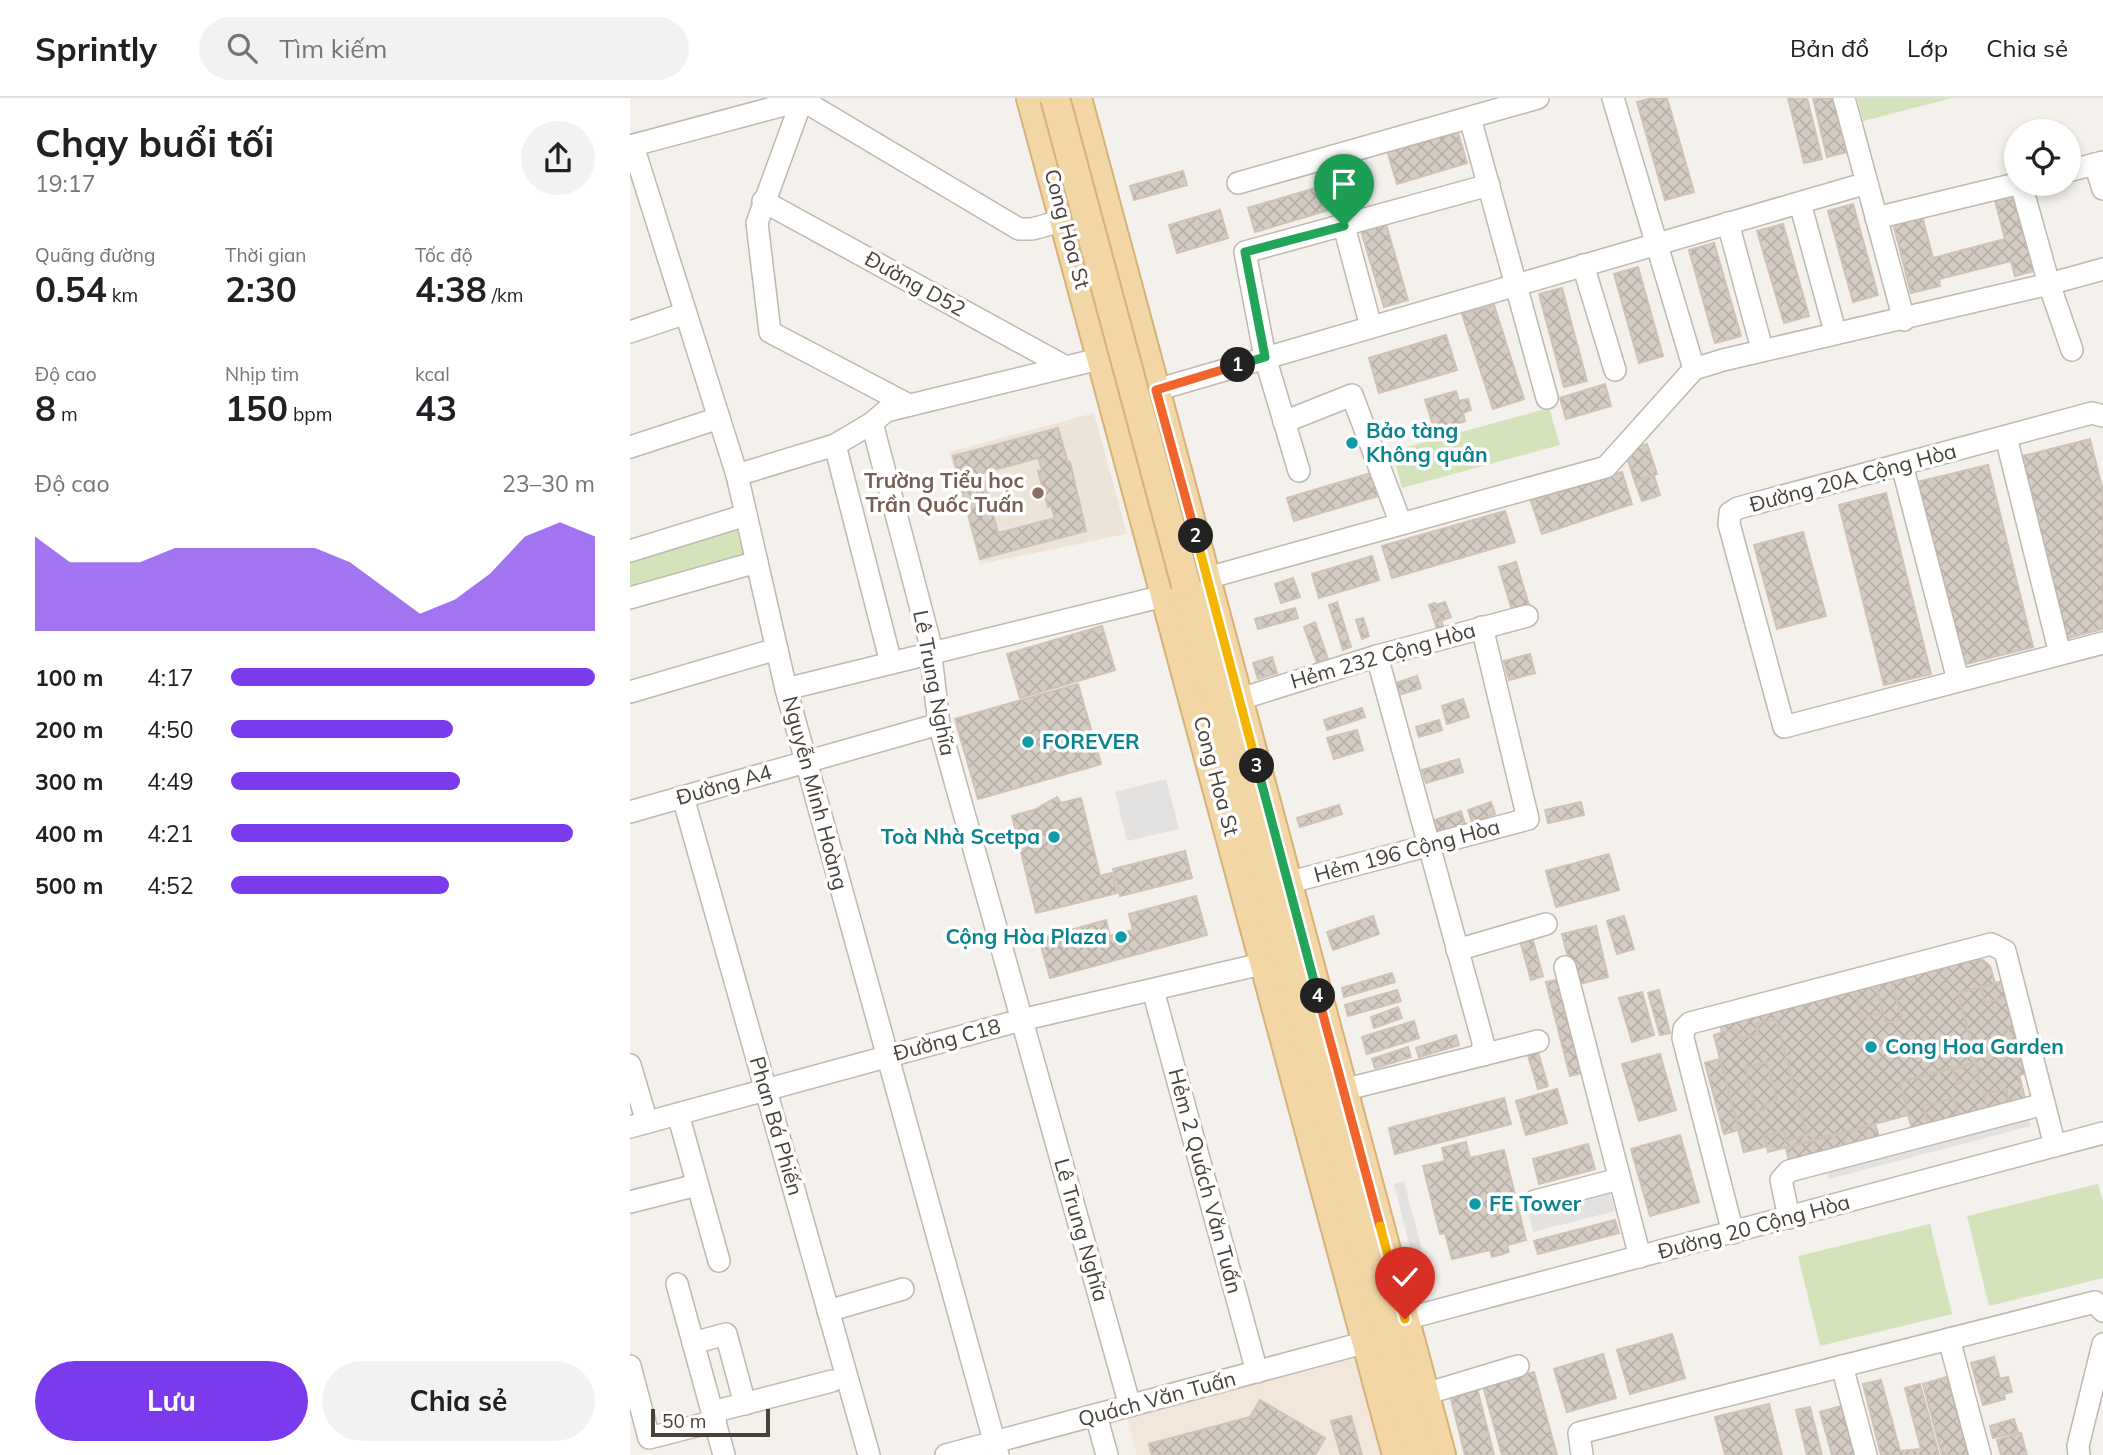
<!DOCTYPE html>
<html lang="vi">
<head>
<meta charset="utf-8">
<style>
	:root { --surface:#fff; --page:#f2f2f2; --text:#202124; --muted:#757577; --line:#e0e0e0; --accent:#7c3aed }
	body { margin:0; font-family:Mulish,sans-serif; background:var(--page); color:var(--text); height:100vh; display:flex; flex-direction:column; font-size:26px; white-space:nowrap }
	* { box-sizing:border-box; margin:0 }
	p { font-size:23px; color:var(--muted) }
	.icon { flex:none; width:38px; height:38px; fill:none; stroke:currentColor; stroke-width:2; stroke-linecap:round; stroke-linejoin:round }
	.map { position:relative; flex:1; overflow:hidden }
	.side { display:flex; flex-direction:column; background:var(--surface); width:630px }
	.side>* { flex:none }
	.tools { position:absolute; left:1374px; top:21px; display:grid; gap:14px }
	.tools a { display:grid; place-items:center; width:77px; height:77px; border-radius:50%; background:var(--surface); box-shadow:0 4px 10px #0003; font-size:35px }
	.scale { position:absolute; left:21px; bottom:18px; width:119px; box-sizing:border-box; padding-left:7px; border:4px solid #48413a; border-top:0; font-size:19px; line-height:24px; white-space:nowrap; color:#48413a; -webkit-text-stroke:5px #fff; paint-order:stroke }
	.pin { position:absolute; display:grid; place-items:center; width:60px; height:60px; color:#fff; margin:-72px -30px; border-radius:50% 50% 50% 0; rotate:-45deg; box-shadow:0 0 7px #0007 }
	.pin .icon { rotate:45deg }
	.km { position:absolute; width:35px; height:35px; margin:-18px; border-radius:50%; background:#222; color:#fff; font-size:19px; line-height:35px; text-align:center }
	.round { display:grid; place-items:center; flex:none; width:74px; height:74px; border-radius:37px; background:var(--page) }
	.summary { display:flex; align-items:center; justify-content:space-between; height:119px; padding:0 35px }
	h1 { font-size:38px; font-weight:700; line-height:52px }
	.metrics { display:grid; grid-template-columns:repeat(3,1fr); gap:10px; height:119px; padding:7px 35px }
	.metrics div { display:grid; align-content:center }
	.metrics b { font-size:35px; font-weight:700 }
	.metrics small { font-size:19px; font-weight:400 }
	.metrics p { font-size:19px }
	.chart { height:196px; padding:14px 35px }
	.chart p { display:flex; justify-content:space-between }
	.chart svg { width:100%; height:126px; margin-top:7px; fill:var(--accent); opacity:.7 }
	.action { display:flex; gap:14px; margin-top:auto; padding:14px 35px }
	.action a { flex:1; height:80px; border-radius:42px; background:var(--accent); color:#fff; font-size:28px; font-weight:700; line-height:80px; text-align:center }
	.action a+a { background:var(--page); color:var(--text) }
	ul { padding:0 35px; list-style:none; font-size:23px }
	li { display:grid; grid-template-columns:112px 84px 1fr; align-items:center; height:52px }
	li i { height:18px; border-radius:9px; background:var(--accent) }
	header { display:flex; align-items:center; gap:42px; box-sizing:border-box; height:98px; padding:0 35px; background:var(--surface); border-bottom:2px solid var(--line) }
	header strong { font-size:33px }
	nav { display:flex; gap:38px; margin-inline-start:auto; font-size:24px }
	.search { width:490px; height:63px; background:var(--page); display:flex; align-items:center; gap:18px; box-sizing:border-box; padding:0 24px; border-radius:38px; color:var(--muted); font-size:26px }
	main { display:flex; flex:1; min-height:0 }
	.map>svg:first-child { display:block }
</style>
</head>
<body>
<header>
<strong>Sprintly</strong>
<div class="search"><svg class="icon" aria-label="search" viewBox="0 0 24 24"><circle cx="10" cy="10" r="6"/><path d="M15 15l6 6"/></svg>Tìm kiếm</div>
<nav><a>Bản đồ</a><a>Lớp</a><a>Chia sẻ</a></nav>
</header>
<main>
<section class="side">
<div class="summary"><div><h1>Chạy buổi tối</h1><p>19:17</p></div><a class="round"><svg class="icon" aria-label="share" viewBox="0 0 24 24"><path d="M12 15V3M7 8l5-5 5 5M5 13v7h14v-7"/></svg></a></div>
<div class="metrics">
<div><p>Quãng đường</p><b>0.54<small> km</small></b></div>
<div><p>Thời gian</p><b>2:30</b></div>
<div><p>Tốc độ</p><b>4:38<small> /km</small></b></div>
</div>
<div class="metrics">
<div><p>Độ cao</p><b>8<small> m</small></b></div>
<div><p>Nhịp tim</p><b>150<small> bpm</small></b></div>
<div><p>kcal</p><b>43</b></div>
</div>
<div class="chart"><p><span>Độ cao</span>23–30 m</p>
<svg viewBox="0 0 160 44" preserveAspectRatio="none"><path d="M0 44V11L10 20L20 20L30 20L40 15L50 15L60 15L70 15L80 15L90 20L100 29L110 38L120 33L130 24L140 11L150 6L160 11V44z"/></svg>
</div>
<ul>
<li><b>100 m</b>4:17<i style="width:100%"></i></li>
<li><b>200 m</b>4:50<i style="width:61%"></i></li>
<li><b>300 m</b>4:49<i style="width:63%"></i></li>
<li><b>400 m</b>4:21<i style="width:94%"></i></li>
<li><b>500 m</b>4:52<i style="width:60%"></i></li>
</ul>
<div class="action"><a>Lưu</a><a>Chia sẻ</a></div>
</section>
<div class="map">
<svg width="1473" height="1357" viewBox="0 0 1473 1357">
	<defs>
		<pattern id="building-cross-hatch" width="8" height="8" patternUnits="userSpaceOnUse" patternTransform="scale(1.75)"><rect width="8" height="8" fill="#d5ccc3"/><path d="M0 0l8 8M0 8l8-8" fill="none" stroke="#b8b0a8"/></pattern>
	</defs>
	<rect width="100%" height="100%" fill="#f4f1ec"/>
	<!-- commercial -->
	<polygon fill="#f3e6da" points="725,1258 752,1357 507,1357 497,1320"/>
	<!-- education -->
	<polygon fill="#ece4d8" points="464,315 497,436 350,466 319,354"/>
	<!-- green -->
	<g fill="#d5e3ba">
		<polygon points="1227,0 1323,0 1233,23"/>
		<polygon points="919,310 930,347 772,390 762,353"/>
		<polygon points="107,431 114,458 0,489 0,464"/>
		<polygon points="1468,1086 1473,1104 1473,1180 1359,1208 1337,1118"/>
		<polygon points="1300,1126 1322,1216 1190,1248 1168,1158"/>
	</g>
	<!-- parking -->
	<g fill="#e4e2e0">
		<polygon points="536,681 549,731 497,743 485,694"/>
		<polygon points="1397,1015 1401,1028 1199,1081 1195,1068"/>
		<polygon points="774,1083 792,1152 781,1154 764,1086"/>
		<polygon points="979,1092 985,1113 903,1134 898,1113"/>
	</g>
	<!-- building -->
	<g fill="url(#building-cross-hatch)" stroke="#cfc3b7" stroke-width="2" fill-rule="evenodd">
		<polygon points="1022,0 1037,0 1064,94 1035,102 1007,4"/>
		<polygon points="1158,0 1177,0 1192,61 1174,65"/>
		<polygon points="1183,0 1212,0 1225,52 1197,59"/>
		<polygon points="827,31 837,65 767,86 757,52"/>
		<polygon points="553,73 557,87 504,102 500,88"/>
		<polygon points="702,85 709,109 625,134 618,110"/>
		<polygon points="1383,90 1404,173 1385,178 1381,163 1309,181 1310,188 1281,195 1262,121 1291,114 1303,160 1375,141 1363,95"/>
		<polygon points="1223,106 1248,197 1223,204 1198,113"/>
		<polygon points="590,112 598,140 547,155 539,127"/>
		<polygon points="756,126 778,202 754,209 731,133"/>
		<polygon points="1153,126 1179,218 1154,225 1127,133"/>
		<polygon points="1084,145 1111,238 1085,245 1059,152"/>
		<polygon points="1008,169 1033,258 1009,265 984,176"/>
		<polygon points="932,190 957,283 934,289 909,196"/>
		<polygon points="864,207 894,301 863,311 832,216"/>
		<polygon points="816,237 827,272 749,295 739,260"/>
		<polygon points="975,286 981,308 936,321 930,300"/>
		<polygon points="826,293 829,303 838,301 841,312 833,315 835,323 805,333 795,302"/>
		<path d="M 428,330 L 438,365 L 440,364 L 456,433 L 350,461 L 323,358 ZM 408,360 L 412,372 L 408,373 L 418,409 L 421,408 L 425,420 L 368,435 L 352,375 Z"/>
		<polygon points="1460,341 1473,393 1473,531 1434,541 1389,359"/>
		<polygon points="1017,346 1027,376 1005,384 995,353"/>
		<polygon points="1358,367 1403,549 1332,567 1287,384"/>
		<polygon points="992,374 1002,406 912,436 901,403"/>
		<polygon points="741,375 748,398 664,423 657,400"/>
		<polygon points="1024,378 1030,397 1012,403 1005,384"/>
		<polygon points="1256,395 1301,576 1254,587 1209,407"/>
		<polygon points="875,413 885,444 762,480 752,448"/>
		<polygon points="1173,434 1196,518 1147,531 1124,447"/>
		<polygon points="742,458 749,482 689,500 682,476"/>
		<polygon points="886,464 899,507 882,512 869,469"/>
		<polygon points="663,480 670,499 651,505 645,486"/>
		<polygon points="707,504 721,549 713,552 699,507"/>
		<polygon points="815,504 821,519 811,523 806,507"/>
		<polygon points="805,505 813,528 807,531 799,507"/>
		<polygon points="665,510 668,520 628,531 625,521"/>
		<polygon points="733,520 739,538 732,541 726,522"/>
		<polygon points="685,524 698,561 687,565 674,529"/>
		<polygon points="472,528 485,572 390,600 377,556"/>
		<polygon points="900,556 905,575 879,582 874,563"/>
		<polygon points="642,559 647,575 628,581 623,565"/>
		<polygon points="787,578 791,590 766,598 763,586"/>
		<polygon points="448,586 471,666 348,701 325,621"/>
		<polygon points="833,601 839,619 817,626 812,608"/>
		<polygon points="732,610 735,619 697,632 694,622"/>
		<polygon points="809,622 812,632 789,639 786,629"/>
		<polygon points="727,632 733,652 704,661 697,640"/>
		<polygon points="829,661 833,674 796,685 792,672"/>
		<polygon points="427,699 431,705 451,700 470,778 482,775 487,795 406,815 382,718 404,712"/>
		<polygon points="861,704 865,716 842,724 838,712"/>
		<polygon points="951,704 954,717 918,725 915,712"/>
		<polygon points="709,707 712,716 670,729 667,720"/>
		<polygon points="831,713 835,726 797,738 793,726"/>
		<polygon points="555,753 562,780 490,798 483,771"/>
		<polygon points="979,756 989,792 926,809 916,773"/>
		<polygon points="566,798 577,837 420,880 409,841 476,822 480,838 503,832 499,816"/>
		<polygon points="743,818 749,836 703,852 697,834"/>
		<polygon points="994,818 1004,851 987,856 977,823"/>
		<polygon points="966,828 978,879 945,887 932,836"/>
		<polygon points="902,839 913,878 901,882 890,843"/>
		<polygon points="1343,860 1353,862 1360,868 1365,885 1378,882 1402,974 1389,977 1396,1005 1283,1034 1278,1017 1138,1054 1137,1048 1114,1054 1084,937 1092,935 1090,925"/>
		<polygon points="762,875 765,884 714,899 712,890"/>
		<polygon points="931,881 955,974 940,978 916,884"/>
		<polygon points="1261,881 1272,921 1256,925 1245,885"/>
		<polygon points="1378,882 1402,974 1389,977 1396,1005 1283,1034 1270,984 1346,964 1328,895"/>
		<polygon points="1377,883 1381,898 1355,905 1351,890"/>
		<polygon points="1245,885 1253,914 1232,920 1224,891"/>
		<polygon points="767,892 771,903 718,918 715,907"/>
		<polygon points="1029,892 1040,935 1030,937 1018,895"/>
		<polygon points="1012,894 1024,937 1002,944 989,900"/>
		<polygon points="768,909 772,920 744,930 741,919"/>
		<polygon points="1146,921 1177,1037 1156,1043 1154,1033 1134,1038 1137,1048 1114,1054 1084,937 1106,931 1109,941 1128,936 1126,926"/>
		<polygon points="784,923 789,940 737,956 732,939"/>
		<polygon points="1389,929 1395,952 1379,956 1373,933"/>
		<polygon points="826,937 829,947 789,959 786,950"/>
		<polygon points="778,949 781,959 745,970 742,961"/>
		<polygon points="907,951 918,988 908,991 897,954"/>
		<polygon points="1030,956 1046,1012 1009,1023 992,966"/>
		<polygon points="1090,961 1109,1032 1094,1036 1075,965"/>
		<polygon points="1137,964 1147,1002 1134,1006 1136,1011 1126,1014 1115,970"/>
		<polygon points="1345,965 1350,980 1327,986 1323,971"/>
		<polygon points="927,991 937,1025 896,1037 886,1003"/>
		<polygon points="1376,991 1380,1008 1358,1014 1354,996"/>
		<polygon points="874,1000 881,1026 765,1056 759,1030"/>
		<polygon points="1324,1000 1330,1021 1299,1029 1293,1008"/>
		<polygon points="1245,1026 1249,1038 1159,1062 1156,1050"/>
		<polygon points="1050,1037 1069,1104 1020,1118 1001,1051"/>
		<polygon points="836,1044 840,1060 874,1052 896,1142 877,1147 879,1154 862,1159 860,1152 822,1161 815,1135 810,1136 793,1068 815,1063 812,1050"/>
		<polygon points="958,1046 965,1071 909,1086 903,1061"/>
		<polygon points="985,1122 989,1135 908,1156 904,1143"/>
		<polygon points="1042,1236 1055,1280 1000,1296 987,1252"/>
		<polygon points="973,1256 986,1300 937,1314 924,1271"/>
		<polygon points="1364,1259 1370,1281 1378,1279 1382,1294 1374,1296 1375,1301 1353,1307 1341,1265"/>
		<polygon points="904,1274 927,1357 872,1357 853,1288"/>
		<polygon points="1317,1279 1338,1356 1333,1357 1312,1357 1293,1286"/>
		<polygon points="1251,1282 1270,1353 1291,1351 1275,1290 1290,1286 1309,1357 1251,1357 1233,1286"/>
		<polygon points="847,1290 864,1357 835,1357 820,1297"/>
		<polygon points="630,1302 695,1340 685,1357 522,1357 519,1346 620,1319"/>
		<polygon points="1139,1306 1152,1357 1095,1357 1085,1319"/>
		<polygon points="1215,1307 1229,1357 1202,1357 1190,1314"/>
		<polygon points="1180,1309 1192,1357 1177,1357 1166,1312"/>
		<polygon points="721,1318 732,1357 711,1357 701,1323"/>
		<polygon points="1384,1321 1388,1334 1363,1340 1360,1328"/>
		<polygon points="1391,1335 1397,1357 1371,1357 1367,1342"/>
	</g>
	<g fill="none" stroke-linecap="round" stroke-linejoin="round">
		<!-- minor casing -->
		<g stroke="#bfb8af" stroke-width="24">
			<g id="minor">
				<polyline points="983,0 1064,271"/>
				<polyline points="1214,0 1274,222"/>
				<polyline points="840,20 917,300"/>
				<polyline points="0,48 180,0"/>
				<polyline points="3,48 107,377 156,591 368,1357"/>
				<polyline points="1465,66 1473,91"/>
				<polyline points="1438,73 1473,64"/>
				<polyline points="608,85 908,0"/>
				<polyline points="1391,86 1419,186 1473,171"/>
				<polyline points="133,103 436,269"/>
				<polyline points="1170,105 1203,226"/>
				<polyline points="1246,120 1386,86"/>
				<polyline points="1098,125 1129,240"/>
				<polyline points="714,128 741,229"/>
				<polyline points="953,167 985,272"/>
				<polyline points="0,234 56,215"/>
				<polyline points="473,260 256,313 242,325 299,541 309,626 500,1308"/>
				<polyline points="526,292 1237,85"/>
				<polyline points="279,307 140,234 127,125 172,2 389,131 402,131 435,122"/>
				<polyline points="1473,318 1462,315 1108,410 1100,415 1099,426 1154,629 1473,545"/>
				<polyline points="654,324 722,297 771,426"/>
				<polyline points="1376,339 1430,556"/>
				<polyline points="205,347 261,565"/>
				<polyline points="0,349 89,320"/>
				<polyline points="1272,367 1328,582"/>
				<polyline points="669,373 635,259 615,154 859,87"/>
				<polyline points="107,377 205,347 242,325"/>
				<polyline points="0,453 116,417"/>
				<polyline points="577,480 976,369 1064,271 1093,262 1419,186 1442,252"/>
				<polyline points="0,500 127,464"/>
				<polyline points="747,558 853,944 853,957"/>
				<polyline points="156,591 538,497"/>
				<polyline points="0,594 147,551"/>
				<polyline points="610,601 747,558 897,518"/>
				<polyline points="53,699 239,1357"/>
				<polyline points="0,714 309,626"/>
				<polyline points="657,785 898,721 852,529"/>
				<polyline points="827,852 916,826"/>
				<polyline points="935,869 1010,1159"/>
				<polyline points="523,892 627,1274"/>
				<polyline points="0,967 17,1024"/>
				<polyline points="713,992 908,943"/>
				<polyline points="48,1016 89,1163"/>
				<polyline points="0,1029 391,922 636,865"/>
				<polyline points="905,1103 989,1081"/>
				<polyline points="0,1104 67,1087"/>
				<polyline points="1159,1120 1151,1082 1159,1073 1414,1006"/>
				<polyline points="1103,1135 1053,940 1054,931 1060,925 1361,846 1375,853 1425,1048"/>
				<polyline points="47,1186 94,1357"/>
				<polyline points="198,1213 273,1191"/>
				<polyline points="775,1221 1473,1035"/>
				<polyline points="1319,1241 1350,1357"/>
				<polyline points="63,1245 96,1236 115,1306"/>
				<polyline points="0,1268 19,1340 85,1323"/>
				<polyline points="1212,1268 1236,1357"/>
				<polyline points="795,1296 888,1268"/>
				<polyline points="82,1314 202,1283"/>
				<polyline points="466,1317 477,1357"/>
				<polyline points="316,1357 737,1244"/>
				<polyline points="952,1357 949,1335 1465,1204 1473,1213"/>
				<polyline points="1449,1357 1448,1348 1473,1246"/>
			</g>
		</g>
		<!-- major casing -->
		<g stroke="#d7b177" stroke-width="32">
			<g id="major">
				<polyline points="401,0 767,1357"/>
				<polyline points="447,0 811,1357"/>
				<polyline points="556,487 790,1357"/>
			</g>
		</g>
		<!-- minor -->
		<use href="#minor" stroke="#fff" stroke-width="21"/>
		<!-- major -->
		<use href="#major" stroke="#f3d6a6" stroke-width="28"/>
		<!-- major-bridge casing -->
		<g stroke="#d7b177" stroke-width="32" stroke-linecap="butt">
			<polyline id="major-bridge" points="425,0 556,487"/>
		</g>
		<!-- major-bridge -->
		<use href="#major-bridge" stroke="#f3d6a6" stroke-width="28"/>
	</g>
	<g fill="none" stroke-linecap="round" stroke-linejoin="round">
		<!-- split-1 casing -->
		<g stroke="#fff" stroke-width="14">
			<polyline id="split-1" points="608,267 635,259 615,154 714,128"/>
		</g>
		<!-- split-2 casing -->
		<g stroke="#fff" stroke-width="14">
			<polyline id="split-2" points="566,438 526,292 608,267"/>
		</g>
		<!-- split-3 casing -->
		<g stroke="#fff" stroke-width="14">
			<polyline id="split-3" points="566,438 627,668"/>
		</g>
		<!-- split-4 casing -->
		<g stroke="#fff" stroke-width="14">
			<polyline id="split-4" points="627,668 688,898"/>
		</g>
		<!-- split-5 casing -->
		<g stroke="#fff" stroke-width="14">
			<polyline id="split-5" points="688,898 750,1128"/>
		</g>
		<!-- split-6 casing -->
		<g stroke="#fff" stroke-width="14">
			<polyline id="split-6" points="750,1128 775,1221"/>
		</g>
		<!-- split-1 -->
		<use href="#split-1" stroke="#22a559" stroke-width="9"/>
		<!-- split-2 -->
		<use href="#split-2" stroke="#f0652b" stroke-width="9"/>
		<!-- split-3 -->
		<use href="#split-3" stroke="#f5b400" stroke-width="9"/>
		<!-- split-4 -->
		<use href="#split-4" stroke="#22a559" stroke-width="9"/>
		<!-- split-5 -->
		<use href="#split-5" stroke="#f0652b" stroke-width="9"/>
		<!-- split-6 -->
		<use href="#split-6" stroke="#f5b400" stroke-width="9"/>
	</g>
	<!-- markers -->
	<g fill="#0f9aa8" stroke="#fff" stroke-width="2.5">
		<circle cx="722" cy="345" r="7"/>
		<circle cx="398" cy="644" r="7"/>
		<circle cx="424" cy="739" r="7"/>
		<circle cx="491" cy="839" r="7"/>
		<circle cx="1241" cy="949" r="7"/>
		<circle cx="845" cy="1106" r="7"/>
	</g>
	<circle fill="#8d6e63" stroke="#fff" stroke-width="2.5" cx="408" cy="395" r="7"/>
	<g text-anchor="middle" stroke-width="7" stroke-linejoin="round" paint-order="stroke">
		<!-- street labels -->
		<g font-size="21" fill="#48413a" stroke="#fff">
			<text transform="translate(437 131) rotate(75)" y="7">Cong Hoa St</text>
			<text transform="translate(285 186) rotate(29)" y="7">Đường D52</text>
			<text transform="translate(1223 380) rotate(-15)" y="7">Đường 20A Cộng Hòa</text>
			<text transform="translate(753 558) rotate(-16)" y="7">Hẻm 232 Cộng Hòa</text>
			<text transform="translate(304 585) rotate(79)" y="7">Lê Trung Nghĩa</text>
			<text transform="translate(586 678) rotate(75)" y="7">Cong Hoa St</text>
			<text transform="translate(94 687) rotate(-16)" y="7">Đường A4</text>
			<text transform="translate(185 695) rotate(75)" y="7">Nguyễn Minh Hoàng</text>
			<text transform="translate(777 753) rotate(-15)" y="7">Hẻm 196 Cộng Hòa</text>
			<text transform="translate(317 942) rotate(-15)" y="7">Đường C18</text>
			<text transform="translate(146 1028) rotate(74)" y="7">Phan Bá Phiến</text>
			<text transform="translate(575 1083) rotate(75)" y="7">Hẻm 2 Quách Văn Tuấn</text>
			<text transform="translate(1124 1129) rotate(-15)" y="7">Đường 20 Cộng Hòa</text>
			<text transform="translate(451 1132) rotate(74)" y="7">Lê Trung Nghĩa</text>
			<text transform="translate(527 1301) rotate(-15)" y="7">Quách Văn Tuấn</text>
		</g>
		<!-- culture labels -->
		<g font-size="21" font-weight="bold" fill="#0d838f" stroke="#fff" text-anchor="start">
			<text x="736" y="340">Bảo tàng<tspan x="736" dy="24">Không quân</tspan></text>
			<text x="412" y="651">FOREVER</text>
			<text x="410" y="746" text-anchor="end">Toà Nhà Scetpa</text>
			<text x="477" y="846" text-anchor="end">Cộng Hòa Plaza</text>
			<text x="1255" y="956">Cong Hoa Garden</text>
			<text x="859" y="1113">FE Tower</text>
		</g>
		<!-- education labels -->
		<g font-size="21" font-weight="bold" fill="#785e54" stroke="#fff" text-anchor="end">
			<text x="394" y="390">Trường Tiểu học<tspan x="394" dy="24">Trần Quốc Tuấn</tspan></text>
		</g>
	</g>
</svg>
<div class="tools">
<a><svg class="icon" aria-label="locate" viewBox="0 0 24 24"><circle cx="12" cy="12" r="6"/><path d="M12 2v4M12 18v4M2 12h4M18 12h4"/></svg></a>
</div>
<div class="scale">50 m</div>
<div class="pin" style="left:714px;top:128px;background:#1e9e55"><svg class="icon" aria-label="arrive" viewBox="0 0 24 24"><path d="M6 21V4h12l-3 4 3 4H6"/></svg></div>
<div class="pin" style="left:775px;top:1221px;background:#d93025"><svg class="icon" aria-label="check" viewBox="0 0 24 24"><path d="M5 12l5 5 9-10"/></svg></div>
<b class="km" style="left:608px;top:267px">1</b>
<b class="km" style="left:566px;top:438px">2</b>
<b class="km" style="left:627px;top:668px">3</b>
<b class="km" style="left:688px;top:898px">4</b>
</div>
</main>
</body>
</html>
